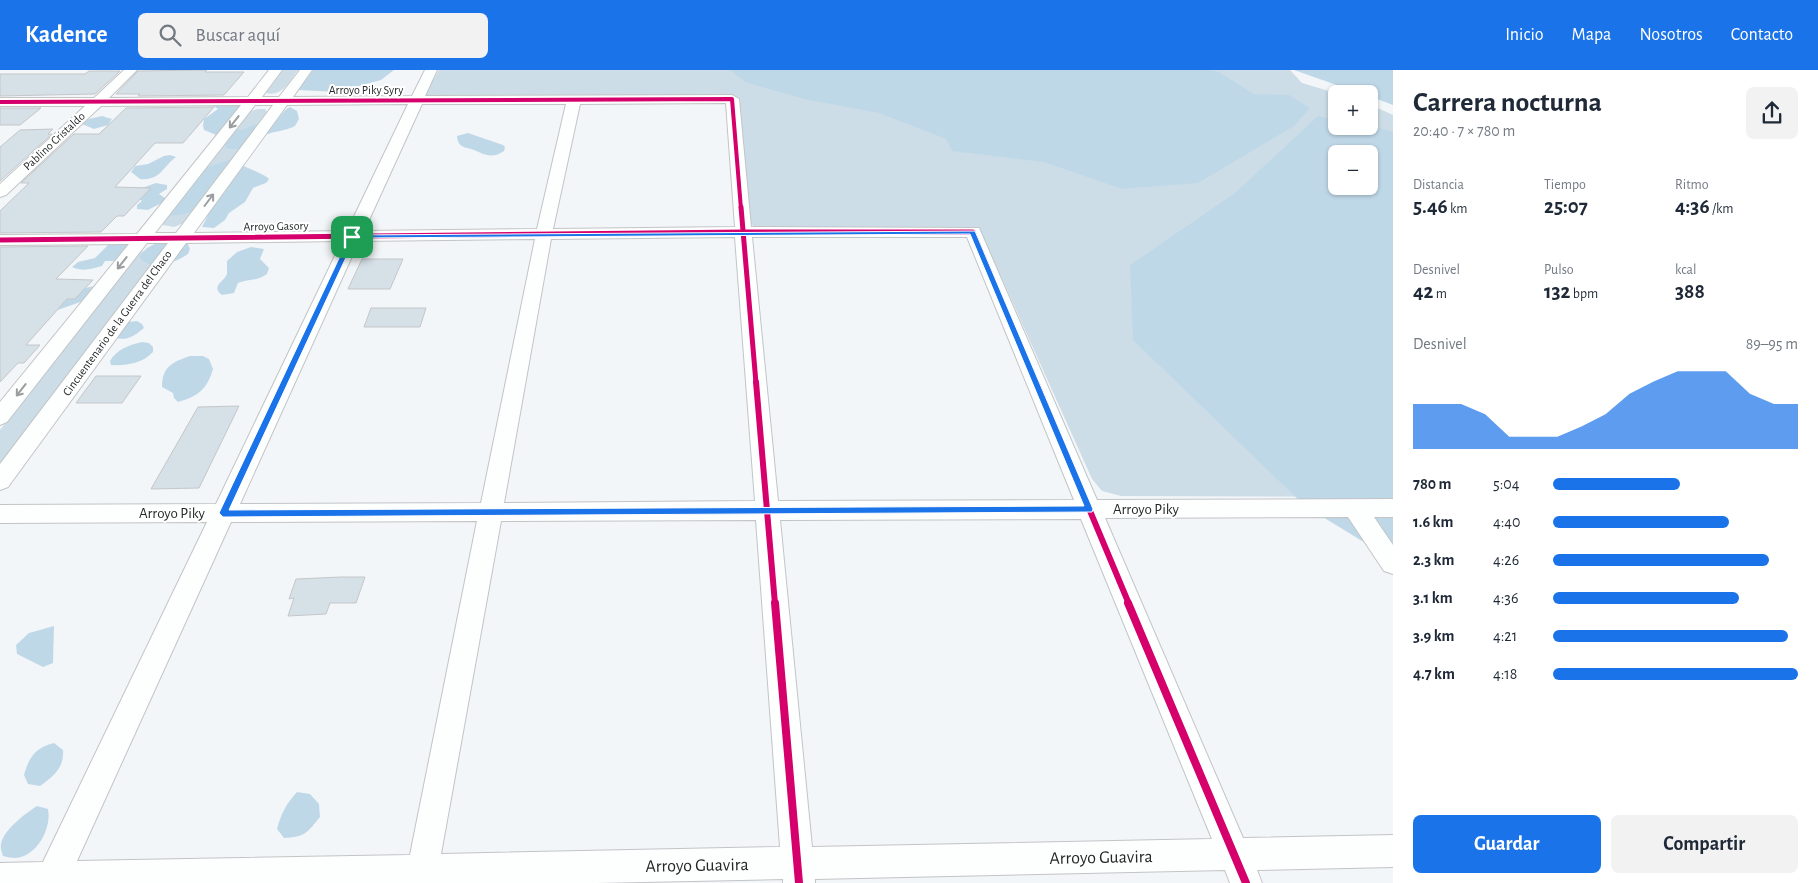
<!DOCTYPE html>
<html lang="es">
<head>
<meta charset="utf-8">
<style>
	:root { --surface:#fff; --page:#f2f2f3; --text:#1f2937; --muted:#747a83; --accent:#1a73e8 }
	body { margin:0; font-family:"Alegreya Sans",sans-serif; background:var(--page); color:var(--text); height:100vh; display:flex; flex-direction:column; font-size:19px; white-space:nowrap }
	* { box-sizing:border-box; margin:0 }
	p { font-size:16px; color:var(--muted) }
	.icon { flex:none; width:28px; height:28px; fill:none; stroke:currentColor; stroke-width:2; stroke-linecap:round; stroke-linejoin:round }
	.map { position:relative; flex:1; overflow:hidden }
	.panel { display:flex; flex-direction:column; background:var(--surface); width:425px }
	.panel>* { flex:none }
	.buttons { position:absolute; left:1328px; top:15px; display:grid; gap:10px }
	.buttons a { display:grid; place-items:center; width:50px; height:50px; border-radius:8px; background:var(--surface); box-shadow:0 1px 4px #0004; font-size:25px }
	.pin { position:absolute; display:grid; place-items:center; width:42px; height:42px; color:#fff; margin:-21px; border-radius:10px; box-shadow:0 2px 8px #0006 }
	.round { display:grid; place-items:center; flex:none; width:52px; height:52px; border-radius:8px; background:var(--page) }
	.head { display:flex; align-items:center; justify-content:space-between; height:85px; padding:0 20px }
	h1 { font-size:28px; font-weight:600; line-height:38px }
	.figures { display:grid; grid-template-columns:repeat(3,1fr); gap:8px; height:85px; padding:5px 20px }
	.figures div { display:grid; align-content:center }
	.figures b { font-size:21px; font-weight:600 }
	.figures small { font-size:14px; font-weight:400 }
	.figures p { font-size:14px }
	.chart { height:140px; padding:10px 20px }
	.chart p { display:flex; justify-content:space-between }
	.chart svg { width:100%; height:90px; margin-top:5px; fill:var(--accent); opacity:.7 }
	.cta { display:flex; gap:10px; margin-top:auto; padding:10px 20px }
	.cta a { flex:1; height:58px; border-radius:8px; background:var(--accent); color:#fff; font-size:20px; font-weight:600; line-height:58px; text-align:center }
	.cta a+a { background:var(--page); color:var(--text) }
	ul { padding:0 20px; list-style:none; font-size:16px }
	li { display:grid; grid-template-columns:80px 60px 1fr; align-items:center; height:38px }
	li i { height:12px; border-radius:6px; background:var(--accent) }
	header { display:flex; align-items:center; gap:30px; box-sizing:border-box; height:70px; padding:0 25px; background:var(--accent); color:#fff }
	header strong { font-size:24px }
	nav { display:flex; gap:28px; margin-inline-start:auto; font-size:18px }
	.search { width:350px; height:45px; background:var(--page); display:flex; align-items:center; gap:12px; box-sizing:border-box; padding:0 18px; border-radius:8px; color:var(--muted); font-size:19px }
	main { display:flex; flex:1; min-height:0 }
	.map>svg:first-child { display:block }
</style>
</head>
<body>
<header>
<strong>Kadence</strong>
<div class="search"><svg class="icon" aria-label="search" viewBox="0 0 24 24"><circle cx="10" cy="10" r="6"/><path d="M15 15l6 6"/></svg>Buscar aquí</div>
<nav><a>Inicio</a><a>Mapa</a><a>Nosotros</a><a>Contacto</a></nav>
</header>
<main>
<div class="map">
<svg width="1393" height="813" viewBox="0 0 1393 813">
	<rect width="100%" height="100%" fill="#f3f6f9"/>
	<!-- green -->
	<g fill="#ccdde7" fill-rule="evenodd">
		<path d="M 283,0 L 298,0 C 289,11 283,27 266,23 Z"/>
		<path d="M 439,0 L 1290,0 L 1302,13 L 1339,24 L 1336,24 L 1336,56 L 1369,56 L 1369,34 L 1393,45 L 1393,427 L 1121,426 L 1102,421 L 1092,409 L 981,162 L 967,158 L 756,158 L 751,154 L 739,31 L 429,27 L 426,26 L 426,23 ZM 1336,84 L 1369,84 L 1369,116 L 1336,116 Z"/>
		<polygon points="258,39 265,39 267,42 184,153 174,157 163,155 163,153 251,41"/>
		<polygon points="148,179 159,184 0,395 0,360 139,183"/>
	</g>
	<!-- forest -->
	<g fill="#bfd8e8" fill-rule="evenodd">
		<polygon points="313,0 394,0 381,10 337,22 298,20"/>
		<polygon points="730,0 1210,0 1219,2 1254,24 1289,25 1310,38 1294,56 1198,113 1122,119 1044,92 952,81 946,69 879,43 804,29 745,12"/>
		<polygon points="1294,0 1393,0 1393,35 1369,26 1369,24 1362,24"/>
		<path d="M 216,33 L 242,35 L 236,59 C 245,62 247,56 254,55 C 258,54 262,58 266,57 C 276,57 281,41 290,37 L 297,41 L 299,49 L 295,56 C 285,61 275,61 265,65 C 248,72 251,83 226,78 L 224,65 L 216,65 L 204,60 L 203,55 L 204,49 L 218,39 L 213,36 Z"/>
		<polygon points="102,46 112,49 108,55 94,59 82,54 89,49"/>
		<path d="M 1318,46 L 1336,50 L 1336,56 L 1369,55 L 1393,62 L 1393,490 L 1305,436 L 1133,270 L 1130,195 L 1235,123 ZM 1336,84 L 1369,84 L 1369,116 L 1336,116 Z"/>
		<path d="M 468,63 L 503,75 L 505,77 L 504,81 C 493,89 485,85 474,80 C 465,77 458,78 457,66 Z"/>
		<path d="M 170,85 L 176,87 C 163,96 161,111 140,109 L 131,102 L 135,96 L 148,94 L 164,86 Z"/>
		<path d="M 229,90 C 236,93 267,105 269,109 L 266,113 L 253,118 L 245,132 L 229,143 L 225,150 L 214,158 L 202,157 L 208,145 C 191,136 184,148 169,145 L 185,122 L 193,115 L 196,106 L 205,98 Z"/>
		<polygon points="156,113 167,115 167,119 159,124 165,128 165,131 148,140 137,139 137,135 142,131 139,129 142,118"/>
		<path d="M 164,169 L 187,172 L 190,179 L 188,184 C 175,193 152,202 139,187 L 147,178 Z"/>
		<path d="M 129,172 L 129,178 L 115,191 L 105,191 L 102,196 C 92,199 82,202 72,197 L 78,192 L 95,188 L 110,173 Z"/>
		<path d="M 251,177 L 264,179 L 260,189 L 269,198 L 267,204 C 258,211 248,209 238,213 L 234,223 L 222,225 C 210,216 224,212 227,204 C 227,201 227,194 227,191 L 237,182 Z"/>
		<polygon points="95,216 86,230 52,242 45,236 85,218"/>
		<path d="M 137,251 L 142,254 L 144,258 C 135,266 124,273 112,266 L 128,252 Z"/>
		<path d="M 142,272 L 149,273 L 153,277 L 153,282 C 143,293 126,296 111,295 L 110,291 C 117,279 129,275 142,272 Z"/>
		<path d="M 190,286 L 203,286 L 209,289 L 213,299 C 207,319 199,326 178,332 L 174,328 L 173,323 L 162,317 C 162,297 172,292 190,286 Z"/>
		<polygon points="54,556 53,593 43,597 17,584 16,575 29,563"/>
		<path d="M 54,673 L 63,680 C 64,698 54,706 40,716 L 28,714 L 24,705 C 29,687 35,678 54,673 Z"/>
		<path d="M 297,722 L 310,724 L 319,734 L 320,747 C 307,763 305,767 284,768 L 277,759 C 281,744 286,734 297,722 Z"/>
		<path d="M 37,736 L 48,739 C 52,758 37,787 15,788 C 11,788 7,787 3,786 C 2,783 0,777 1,774 C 4,759 25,744 37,736 Z"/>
	</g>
	<!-- building -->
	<g fill="#d6e0e7" stroke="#c4c7c9">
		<polygon points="207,0 205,2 244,2 224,25 138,26 140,24 116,24 138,1"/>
		<polygon points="89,1 120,1 95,24 0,26 0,4 85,4"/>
		<polygon points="214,37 183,73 155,73 115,117 151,118 124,146 117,146 101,162 0,163 0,141 29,113 21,113 74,64 99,64 126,38"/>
		<polygon points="0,38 41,38 20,55 0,55"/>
		<polygon points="53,59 48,64 52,64 0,111 0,77 20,60"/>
		<polygon points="88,176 56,209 93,210 75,229 67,229 26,275 40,275 24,293 18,293 0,312 0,177"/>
		<polygon points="362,189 403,189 390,219 348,219"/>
		<polygon points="371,238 426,238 420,257 364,257"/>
		<polygon points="96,306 141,306 122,333 76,333"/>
		<polygon points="239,336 199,418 151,419 198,337"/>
		<polygon points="341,507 365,507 356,533 330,533 326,544 288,546 294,528 289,529 296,509"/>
	</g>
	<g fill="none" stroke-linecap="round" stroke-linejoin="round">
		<!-- minor casing -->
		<g stroke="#c2c4c6" stroke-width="2">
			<path id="minor" d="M 124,0 L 137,0 L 109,28 L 248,27 L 269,0 L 282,0 L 262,27 L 279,27 L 300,0 L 312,0 L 293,27 L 412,26 L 425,0 L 437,0 L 425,26 L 732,25 L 739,29 L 751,157 L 979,158 L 1097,430 L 1393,429 L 1393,447 L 1374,447 L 1393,475 L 1393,504 L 1384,501 L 1348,447 L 1105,448 L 1243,768 L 1393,765 L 1393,797 L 1257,800 L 1262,813 L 1230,813 L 1225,800 L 815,809 L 815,813 L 783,813 L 783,809 L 597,813 L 0,813 L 0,793 L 43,792 L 207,452 L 0,453 L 0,435 L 216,434 L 342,171 L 186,173 L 8,417 L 0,420 L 0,394 L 168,173 L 147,173 L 7,352 L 0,355 L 0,332 L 129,174 L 0,175 L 0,165 L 137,164 L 241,35 L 101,36 L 6,125 L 0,127 L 0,114 L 85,36 L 0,36 L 0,28 L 94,28 ZM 726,33 L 735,157 L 553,159 L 580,34 ZM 408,34 L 347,161 L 194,163 L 287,35 ZM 422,34 L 566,34 L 537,159 L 364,161 ZM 255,35 L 273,35 L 176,163 L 155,163 ZM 735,167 L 755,431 L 504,433 L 551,169 ZM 752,167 L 967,167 L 1074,430 L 778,431 ZM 535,169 L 481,433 L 240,434 L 359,171 ZM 1081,449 L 1212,769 L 812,777 L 780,450 ZM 756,450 L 780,777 L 441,784 L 501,451 ZM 477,451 L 410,785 L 77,791 L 231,452 Z"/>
		</g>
		<!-- minor -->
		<use href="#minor" fill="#fdfefe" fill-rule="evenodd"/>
		<!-- cycleway-far3 casing -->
		<g stroke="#fff" stroke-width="5.5">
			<polyline id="cycleway-far3" points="0,32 732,29 741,139"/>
		</g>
		<!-- cycleway-far2 casing -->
		<g stroke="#fff" stroke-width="8">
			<g id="cycleway-far2">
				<polyline points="741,137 756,313"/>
				<polyline points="0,170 743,162 973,162 1036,313"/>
			</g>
		</g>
		<!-- cycleway-far1 casing -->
		<g stroke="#fff" stroke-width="9">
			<g id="cycleway-far1">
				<polyline points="756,312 775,534"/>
				<polyline points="1036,312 1129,534"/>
			</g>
		</g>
		<!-- cycleway casing -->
		<g stroke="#fff" stroke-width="11">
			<g id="cycleway">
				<polyline points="775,533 799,813"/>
				<polyline points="1128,533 1246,813"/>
			</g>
		</g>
		<!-- cycleway-far3 -->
		<use href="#cycleway-far3" stroke="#d6006c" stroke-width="4"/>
		<!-- cycleway-far2 -->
		<use href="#cycleway-far2" stroke="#d6006c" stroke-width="5"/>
		<!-- cycleway-far1 -->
		<use href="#cycleway-far1" stroke="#d6006c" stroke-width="6"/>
		<!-- cycleway -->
		<use href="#cycleway" stroke="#d6006c" stroke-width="8"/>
	</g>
	<!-- one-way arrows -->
	<defs><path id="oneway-shaft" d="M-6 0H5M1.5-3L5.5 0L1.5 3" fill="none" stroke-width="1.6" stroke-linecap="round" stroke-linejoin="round" transform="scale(1.25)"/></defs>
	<g stroke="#9b9d9e">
		<use href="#oneway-shaft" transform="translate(234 52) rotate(128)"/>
		<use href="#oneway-shaft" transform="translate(209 130) rotate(-53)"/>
		<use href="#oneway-shaft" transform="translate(122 193) rotate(128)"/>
		<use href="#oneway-shaft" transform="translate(21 320) rotate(128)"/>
	</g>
	<!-- route -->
	<path fill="#1a73e8" stroke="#fff" fill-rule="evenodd" d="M 975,161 L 1093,439 L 1092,442 L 223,447 L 219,443 L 350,165 ZM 970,164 L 1084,436 L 229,440 L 355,168 Z"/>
	<g text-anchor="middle" stroke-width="4" stroke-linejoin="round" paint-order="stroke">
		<!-- far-street labels -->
		<g font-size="12" fill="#242728" stroke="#fff">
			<text x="366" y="24">Arroyo Piky Syry</text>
			<text transform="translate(54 71) rotate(-43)" y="4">Pablino Cristaldo</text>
			<text transform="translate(276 156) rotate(-1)" y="4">Arroyo Gasory</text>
			<text transform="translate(117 253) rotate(-54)" y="4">Cincuentenario de la Guerra del Chaco</text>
		</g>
		<!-- street labels -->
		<g font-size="15" fill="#242728" stroke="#fff">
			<text x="1146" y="444">Arroyo Piky</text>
			<text x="172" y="448">Arroyo Piky</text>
		</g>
		<!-- near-street labels -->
		<g font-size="18" fill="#242728" stroke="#fff">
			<text transform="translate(1101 787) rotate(-1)" y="6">Arroyo Guavira</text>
			<text transform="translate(697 795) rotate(-1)" y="6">Arroyo Guavira</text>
		</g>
	</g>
</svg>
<div class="buttons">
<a>+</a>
<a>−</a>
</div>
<div class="pin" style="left:352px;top:167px;background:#1e9e55"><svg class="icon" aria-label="arrive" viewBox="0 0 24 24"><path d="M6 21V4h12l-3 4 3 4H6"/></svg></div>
</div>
<section class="panel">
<div class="head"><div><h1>Carrera nocturna</h1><p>20:40 · 7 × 780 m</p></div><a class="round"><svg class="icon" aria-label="share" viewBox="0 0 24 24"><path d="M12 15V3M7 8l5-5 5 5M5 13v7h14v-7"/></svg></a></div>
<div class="figures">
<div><p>Distancia</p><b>5.46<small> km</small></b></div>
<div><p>Tiempo</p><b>25:07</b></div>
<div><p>Ritmo</p><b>4:36<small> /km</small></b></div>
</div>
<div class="figures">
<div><p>Desnivel</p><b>42<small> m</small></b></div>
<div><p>Pulso</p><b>132<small> bpm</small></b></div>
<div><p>kcal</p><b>388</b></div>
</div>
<div class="chart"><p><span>Desnivel</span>89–95 m</p>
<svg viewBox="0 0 160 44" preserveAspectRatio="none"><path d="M0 44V22L10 22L20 22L30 27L40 38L50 38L60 38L70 33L80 27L90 17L100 11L110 6L120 6L130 6L140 17L150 22L160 22V44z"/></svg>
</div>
<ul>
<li><b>780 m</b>5:04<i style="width:52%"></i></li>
<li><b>1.6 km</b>4:40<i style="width:72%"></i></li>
<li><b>2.3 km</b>4:26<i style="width:88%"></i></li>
<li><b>3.1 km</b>4:36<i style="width:76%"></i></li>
<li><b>3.9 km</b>4:21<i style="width:96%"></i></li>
<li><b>4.7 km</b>4:18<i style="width:100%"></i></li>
</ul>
<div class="cta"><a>Guardar</a><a>Compartir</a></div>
</section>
</main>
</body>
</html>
